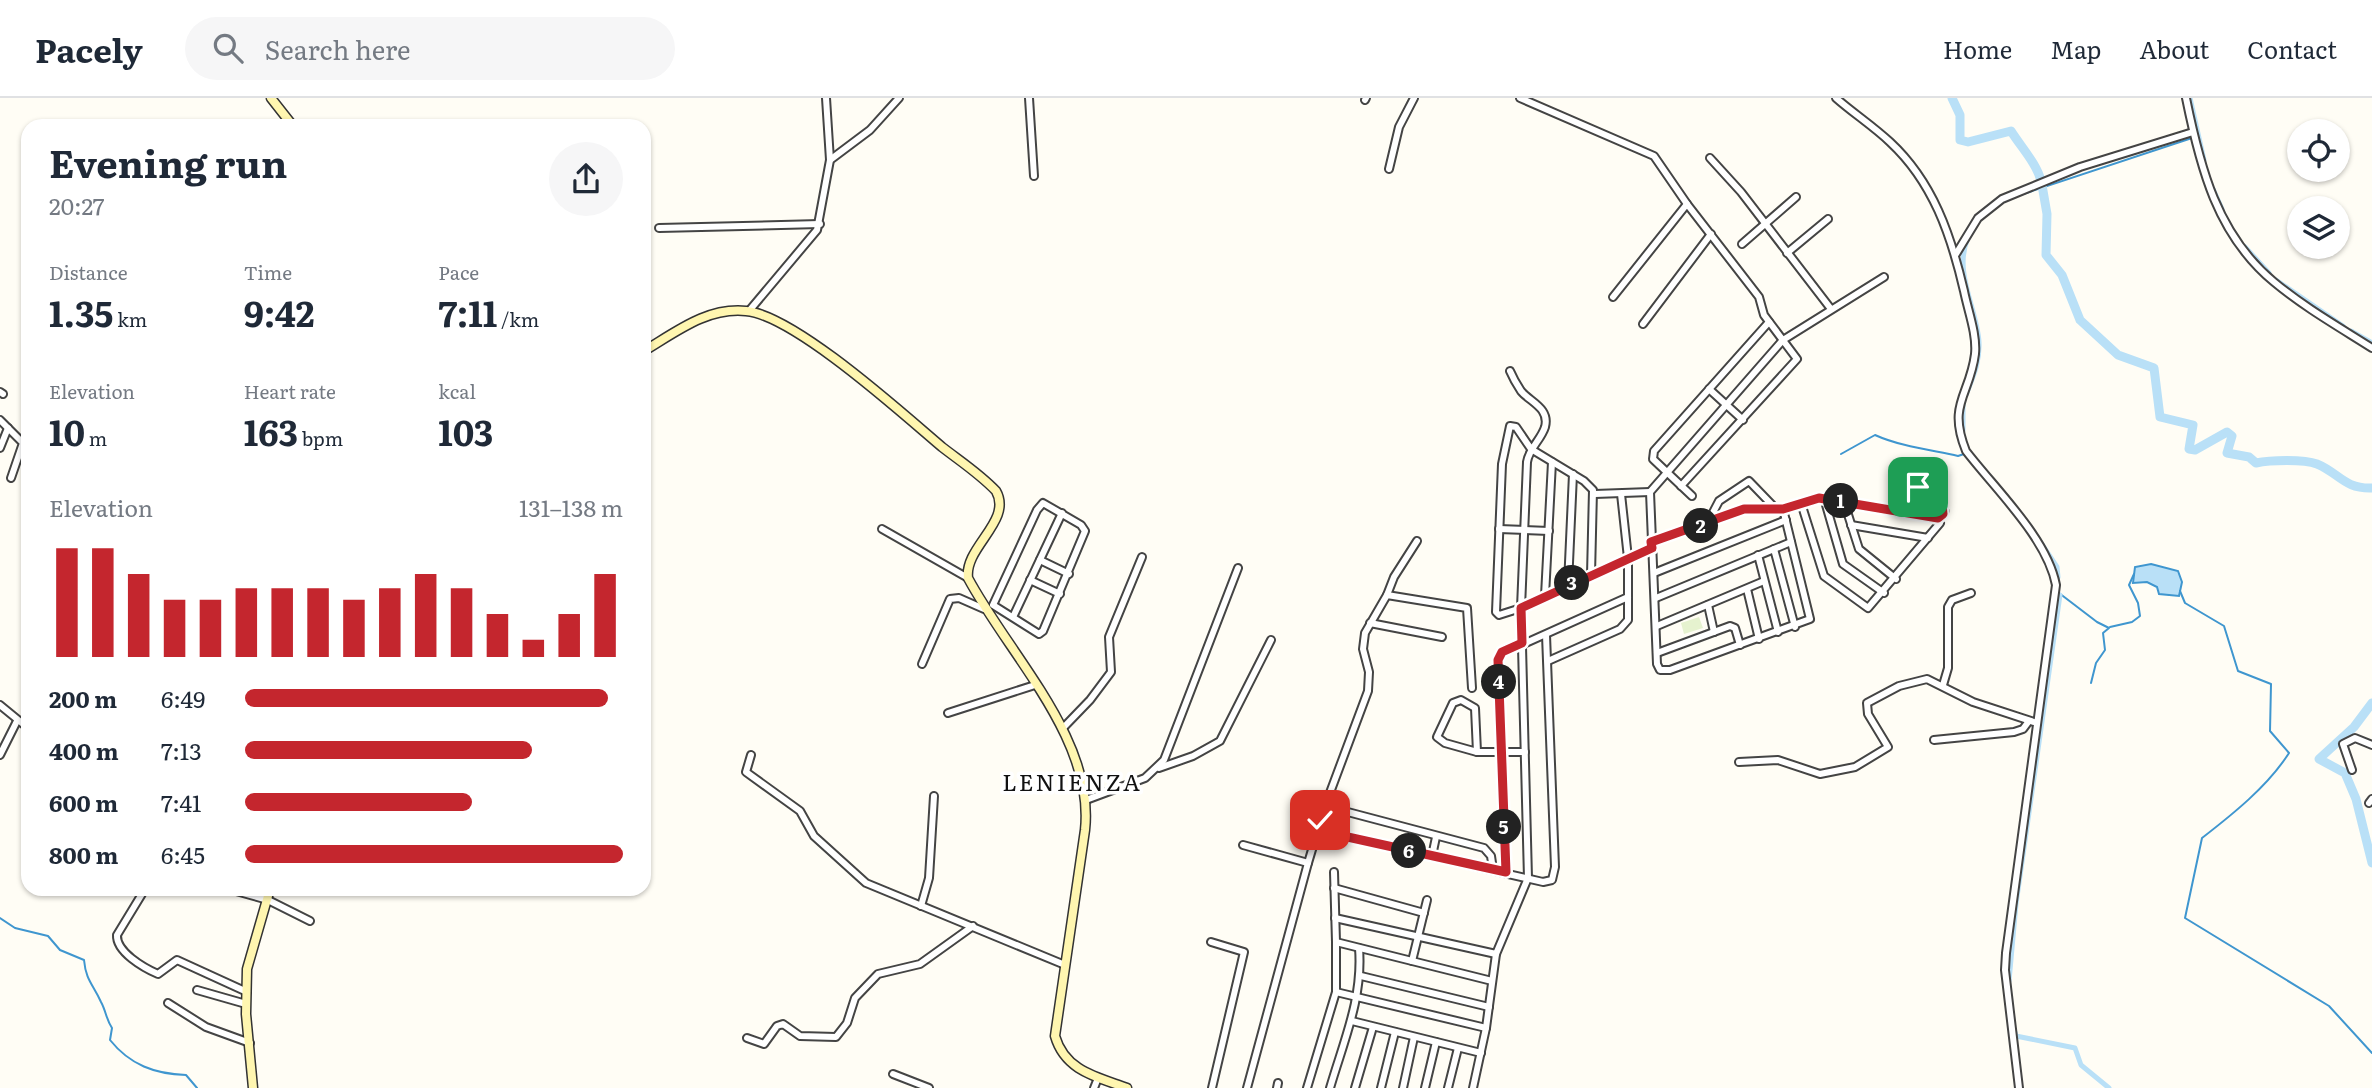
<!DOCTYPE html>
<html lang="en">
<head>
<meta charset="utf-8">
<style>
	:root { --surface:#fff; --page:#f6f6f7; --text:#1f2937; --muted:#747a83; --line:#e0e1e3; --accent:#c4262e }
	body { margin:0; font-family:Literata,serif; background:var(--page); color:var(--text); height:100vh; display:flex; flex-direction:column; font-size:26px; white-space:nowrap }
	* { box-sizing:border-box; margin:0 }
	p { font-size:23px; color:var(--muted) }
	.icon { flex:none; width:38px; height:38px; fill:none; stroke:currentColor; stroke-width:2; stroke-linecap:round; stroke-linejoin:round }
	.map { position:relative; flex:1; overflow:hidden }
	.drawer { position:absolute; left:21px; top:21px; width:630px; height:777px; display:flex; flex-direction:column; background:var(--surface); border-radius:21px; box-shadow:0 2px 5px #0004 }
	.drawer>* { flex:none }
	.fabs { position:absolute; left:2287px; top:21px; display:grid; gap:14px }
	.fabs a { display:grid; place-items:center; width:63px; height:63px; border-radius:50%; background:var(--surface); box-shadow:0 2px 5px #0004; font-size:35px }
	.pin { position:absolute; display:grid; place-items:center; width:60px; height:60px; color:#fff; margin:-30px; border-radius:14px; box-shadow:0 4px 10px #0006 }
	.km { position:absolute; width:35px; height:35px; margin:-18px; border-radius:50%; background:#222; color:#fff; font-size:19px; line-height:35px; text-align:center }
	.round { display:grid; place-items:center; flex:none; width:74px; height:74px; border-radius:37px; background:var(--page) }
	.head { display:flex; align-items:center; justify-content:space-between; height:119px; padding:0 28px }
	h1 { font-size:38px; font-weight:700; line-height:52px }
	.figures { display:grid; grid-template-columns:repeat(3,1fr); gap:10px; height:119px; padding:7px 28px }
	.figures div { display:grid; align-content:center }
	.figures b { font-size:35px; font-weight:700 }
	.figures small { font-size:19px; font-weight:400 }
	.figures p { font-size:19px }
	.chart { height:196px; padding:14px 28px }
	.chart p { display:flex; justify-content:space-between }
	.chart svg { width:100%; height:126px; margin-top:7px; stroke:var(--accent); stroke-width:6 }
	ul { padding:0 28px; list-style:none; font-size:23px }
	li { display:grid; grid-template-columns:112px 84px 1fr; align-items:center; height:52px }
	li i { height:18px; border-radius:9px; background:var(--accent) }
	header { display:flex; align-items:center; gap:42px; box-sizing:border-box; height:98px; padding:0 35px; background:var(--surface); border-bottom:2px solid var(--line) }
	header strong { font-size:33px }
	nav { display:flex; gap:38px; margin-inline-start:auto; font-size:24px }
	.search { width:490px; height:63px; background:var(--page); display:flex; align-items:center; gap:18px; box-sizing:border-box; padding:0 24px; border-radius:38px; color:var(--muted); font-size:26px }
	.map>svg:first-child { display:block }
</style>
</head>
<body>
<header>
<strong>Pacely</strong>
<div class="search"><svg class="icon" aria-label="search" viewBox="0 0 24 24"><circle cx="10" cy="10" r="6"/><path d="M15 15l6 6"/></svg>Search here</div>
<nav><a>Home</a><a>Map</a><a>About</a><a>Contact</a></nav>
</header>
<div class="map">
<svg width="2372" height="990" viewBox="0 0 2372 990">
	<rect width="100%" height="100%" fill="#fffdf5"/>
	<!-- pitch -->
	<polygon fill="#e6f2cf" points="1699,519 1703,530 1684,536 1681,525"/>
	<!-- water -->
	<polygon fill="#b9e0f7" stroke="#3f96cf" stroke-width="2" points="2151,466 2178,473 2182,484 2179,498 2159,496 2157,489 2147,484 2133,485 2135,469"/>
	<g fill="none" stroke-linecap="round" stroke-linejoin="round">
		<!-- stream -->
		<g stroke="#3f96cf" stroke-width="2">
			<polyline points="2020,97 2192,40"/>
			<path d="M 1841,356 L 1875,337 C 1899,348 1931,352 1958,358 L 1964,356"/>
			<path d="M 2180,493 L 2185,505 L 2224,528 L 2238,573 L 2271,586 L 2270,633 L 2289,655 C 2268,688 2233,716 2202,740 L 2185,820 L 2329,908 L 2372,955"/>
			<polyline points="2059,495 2097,524 2109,530 2103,535 2105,552 2096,565 2091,585"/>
			<polyline points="2110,529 2132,524 2140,518 2138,505 2129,487 2134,476"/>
			<path d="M 0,820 L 15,830 L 48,838 L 60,852 L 84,862 C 86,883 93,886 101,904 C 106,913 106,921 112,930 L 110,942 C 130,967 155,976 186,977 L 197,990"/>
		</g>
		<!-- canal -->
		<g stroke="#b9e0f7" stroke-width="5">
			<polyline points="2190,0 2204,62"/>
			<polyline points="2213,91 2222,111"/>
			<polyline points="2245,149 2269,175"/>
			<polyline points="2276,182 2343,228"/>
			<polyline points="2351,233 2372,245"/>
			<path d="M 1966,297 C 1973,279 1980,264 1979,244 C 1977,211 1953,173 1968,140"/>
			<polyline points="1963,332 1963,306"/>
			<polyline points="2037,439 2057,469 2058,479"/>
			<polyline points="2009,883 2016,806 2060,497"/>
			<polyline points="2015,934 2016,938 2075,950 2081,967 2109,990"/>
		</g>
		<!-- river -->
		<g stroke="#b9e0f7" stroke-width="9">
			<path d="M 1952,0 L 1960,17 L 1960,42 L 1968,44 L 2011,33 C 2021,49 2037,66 2041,83"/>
			<path d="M 2042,87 L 2047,116 L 2046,157 L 2062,177 L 2080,222 L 2118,257 L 2154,270 L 2160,319 L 2193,327 L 2189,351 L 2195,352 L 2227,334 L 2232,338 L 2227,355 L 2249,359 L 2256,365 C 2270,362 2304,361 2317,366 C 2339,375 2344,391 2372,390"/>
			<polyline points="2372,605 2354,629 2319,661 2345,675 2356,701 2372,765"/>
		</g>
		<!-- street casing -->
		<g stroke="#444" stroke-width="10">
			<g id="street">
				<polyline points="826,0 830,62"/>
				<polyline points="1029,0 1034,78"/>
				<polyline points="1520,0 1654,58 1687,106"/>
				<path d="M 1836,0 C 1853,15 1873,28 1890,44 C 1933,84 1951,137 1964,193 C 1968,213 1977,236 1975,256 C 1970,297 1947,306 1966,353 C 1996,392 2047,440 2056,487 L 2006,855 L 2005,872 L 2019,990"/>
				<path d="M 2186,0 C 2200,69 2217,137 2274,184 C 2304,209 2339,229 2372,250"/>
				<polyline points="1365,2 1366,0"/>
				<polyline points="1710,60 1741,94 1831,211"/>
				<polyline points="1389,71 1399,29 1414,0"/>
				<polyline points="659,130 820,126"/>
				<polyline points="1742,146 1796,99"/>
				<polyline points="1787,155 1828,121"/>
				<polyline points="1956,156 1978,120 2002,101 2080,69 2193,34"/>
				<polyline points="1613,199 1687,106 1759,199 1764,217 1797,261 1681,388"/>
				<polyline points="749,213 817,132 830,62 870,32 899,0"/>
				<polyline points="1643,226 1711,136"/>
				<path d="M 1510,273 C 1513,280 1517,287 1521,293 C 1530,304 1550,310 1545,329 C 1541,342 1529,350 1527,364 L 1521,510 L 1499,517 L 1496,514 L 1502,366 L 1510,328 L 1516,329 L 1531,351 L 1584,383 L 1593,392 L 1591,477"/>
				<polyline points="1709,291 1743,322"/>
				<polyline points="0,294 3,296"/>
				<polyline points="0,322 23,345 11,380"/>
				<polyline points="0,350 8,330"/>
				<path d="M 1902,384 C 1918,390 1938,396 1945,414 L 1938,420"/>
				<polyline points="1595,396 1650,394"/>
				<polyline points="1692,398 1653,361 1654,353 1769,224"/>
				<polyline points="1824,400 1843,466 1884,495"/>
				<polyline points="1844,404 1859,451 1896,481"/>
				<polygon points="1043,405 1081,427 1085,433 1043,533 1039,536 993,507 1037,412"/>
				<polyline points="1801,405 1824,478 1868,510 1940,425 1935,418 1824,400 1783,411 1810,521 1670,572 1660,572 1657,566 1650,394 1783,242 1884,179"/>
				<polyline points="1707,426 1719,403 1749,383 1777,412"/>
				<polyline points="1851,427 1928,440"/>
				<polyline points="882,431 968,480"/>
				<polyline points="1499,431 1549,433"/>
				<polyline points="1417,443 1394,479 1387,497 1365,535 1363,551 1369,574 1368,593 1325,708 1484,750 1491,758 1493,772"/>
				<polyline points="1652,444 1744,411 1783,411"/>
				<polyline points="1774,451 1795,529"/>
				<polyline points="1758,457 1778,534"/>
				<polyline points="1040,462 1069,476"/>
				<polyline points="1654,475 1786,422"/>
				<polyline points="1030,482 1060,496"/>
				<polyline points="1568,487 1573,376"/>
				<polyline points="1747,491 1759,541"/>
				<polyline points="1387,497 1467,510 1472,590"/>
				<polyline points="1545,498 1552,364"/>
				<polyline points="1656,500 1791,444"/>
				<polyline points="1708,507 1714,534"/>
				<polyline points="1013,519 1062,415"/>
				<polyline points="1370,525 1442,539"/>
				<polyline points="1657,528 1764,483"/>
				<polyline points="1657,555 1730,528 1735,530 1740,547"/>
				<polyline points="1548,563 1620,531 1628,522 1628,460 1621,396"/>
				<polyline points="922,566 950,501 959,500 984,511"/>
				<polyline points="1943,587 1948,570 1948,509 1952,502 1971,495"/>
				<polygon points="1461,602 1475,610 1477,654 1445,645 1437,639 1453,605"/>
				<polyline points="0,607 28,630"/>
				<polyline points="948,615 1035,587"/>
				<polyline points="1063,630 1090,602 1111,574 1109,539 1142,459"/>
				<polyline points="1934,642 2014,634 2023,631 2029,623"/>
				<polyline points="1477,654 1525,654"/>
				<polyline points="0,657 17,623"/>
				<polyline points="751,657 746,674 800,713 814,738 866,785 1065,867"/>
				<polyline points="1739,664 1778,662 1820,676 1855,669 1888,649 1868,616 1867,605 1899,588 1927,581 1973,604 2037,625"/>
				<polyline points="1159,670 1193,658 1220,643 1271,542"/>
				<polyline points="2352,672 2343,646 2355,640 2372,647"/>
				<polyline points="1086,702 1145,680 1164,662 1238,470"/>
				<polyline points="2369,705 2372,701"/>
				<polyline points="1316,732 1543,784 1552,782 1555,769 1546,537"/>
				<polyline points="1243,747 1308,765 1247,990"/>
				<polyline points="1432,758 1436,739"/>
				<polyline points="1308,765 1325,708"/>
				<polyline points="1334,774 1336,844 1492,883"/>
				<polyline points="1506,774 1499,557 1628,499"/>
				<polyline points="1334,790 1424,815"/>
				<path d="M 145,791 L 117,837 C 116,854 144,870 158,876 L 177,862 L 247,894"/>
				<polyline points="236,793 268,802 310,823"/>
				<polyline points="921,808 929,780 934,698"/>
				<polyline points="1335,820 1496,856"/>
				<polyline points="1211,844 1244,854 1212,990"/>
				<polyline points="1412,863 1427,802"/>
				<polyline points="1361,878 1489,909"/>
				<polyline points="197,892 246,906"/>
				<polyline points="1336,894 1486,930"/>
				<polyline points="168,905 206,929 250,945"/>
				<polyline points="1352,923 1481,955"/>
				<polyline points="747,940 764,946 777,928 783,926 800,938 836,939 847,925 855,900 878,876 920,866 973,828"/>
				<polyline points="893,976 929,990"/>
				<polyline points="1094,990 1098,980"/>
				<polyline points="1277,990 1278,985"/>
				<polyline points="1307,990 1336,894 1336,844"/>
				<path d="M 1330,990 C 1344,942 1363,900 1359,850"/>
				<polyline points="1355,990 1373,929"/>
				<polyline points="1381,990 1395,934"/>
				<polyline points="1403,990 1414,939"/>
				<polyline points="1425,990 1436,944"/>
				<polyline points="1448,990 1458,950"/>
				<polyline points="1473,990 1486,930 1496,856 1528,780 1521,510 1652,450"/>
			</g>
		</g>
		<!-- secondary casing -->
		<g stroke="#333" stroke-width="11">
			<g id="secondary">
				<polyline points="271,0 293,28"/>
				<path d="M 644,253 C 676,234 707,209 746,213 C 794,217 903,316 942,349 C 960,363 980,376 996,393 C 1013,423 964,449 968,480 C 1009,557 1095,641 1085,732 L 1055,938 C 1065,973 1097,979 1127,990"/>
				<polyline points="253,990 246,916 247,871 270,791"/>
			</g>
		</g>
		<!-- street -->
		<use href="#street" stroke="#fff" stroke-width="6"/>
		<!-- secondary -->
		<use href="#secondary" stroke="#fff6b0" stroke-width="8"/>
	</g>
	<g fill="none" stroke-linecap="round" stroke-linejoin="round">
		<!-- route casing -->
		<g stroke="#fff" stroke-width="14">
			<polyline id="route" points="1320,722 1316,732 1506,774 1498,562 1502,554 1522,545 1521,510 1652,450 1651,444 1744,411 1783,411 1819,400 1938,420 1943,416 1942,408 1918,389"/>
		</g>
		<!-- route -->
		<use href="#route" stroke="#c4262e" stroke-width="9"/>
	</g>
	<g text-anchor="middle" stroke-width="7" stroke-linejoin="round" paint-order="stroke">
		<!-- quarter labels -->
		<g font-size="23" letter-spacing="2" fill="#111" stroke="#fff">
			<text x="1072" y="693">LENIENZA</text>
		</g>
	</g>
</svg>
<div class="fabs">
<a><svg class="icon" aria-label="locate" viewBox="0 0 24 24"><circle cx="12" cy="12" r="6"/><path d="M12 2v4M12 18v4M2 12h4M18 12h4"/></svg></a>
<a><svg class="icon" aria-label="layers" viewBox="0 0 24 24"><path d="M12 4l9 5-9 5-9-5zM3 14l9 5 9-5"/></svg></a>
</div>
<div class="pin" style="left:1918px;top:389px;background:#1e9e55"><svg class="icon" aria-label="arrive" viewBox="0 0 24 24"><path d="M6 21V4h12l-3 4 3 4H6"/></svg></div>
<div class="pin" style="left:1320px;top:722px;background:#d93025"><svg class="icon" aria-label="check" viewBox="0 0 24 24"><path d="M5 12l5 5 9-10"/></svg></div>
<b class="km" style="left:1841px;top:403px">1</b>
<b class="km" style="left:1701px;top:428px">2</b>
<b class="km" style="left:1572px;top:485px">3</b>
<b class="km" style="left:1499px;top:584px">4</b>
<b class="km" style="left:1504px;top:729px">5</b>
<b class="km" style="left:1409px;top:753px">6</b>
<section class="drawer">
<div class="head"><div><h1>Evening run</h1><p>20:27</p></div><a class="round"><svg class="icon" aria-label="share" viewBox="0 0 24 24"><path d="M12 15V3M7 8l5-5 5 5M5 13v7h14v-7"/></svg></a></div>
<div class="figures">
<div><p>Distance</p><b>1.35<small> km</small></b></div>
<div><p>Time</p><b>9:42</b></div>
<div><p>Pace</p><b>7:11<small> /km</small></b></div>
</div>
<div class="figures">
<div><p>Elevation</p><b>10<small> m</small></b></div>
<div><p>Heart rate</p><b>163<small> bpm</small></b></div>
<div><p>kcal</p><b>103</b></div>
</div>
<div class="chart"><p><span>Elevation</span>131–138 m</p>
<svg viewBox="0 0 160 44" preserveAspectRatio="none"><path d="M5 44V6M15 44V6M25 44V15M35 44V24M45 44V24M55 44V20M65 44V20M75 44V20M85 44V24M95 44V20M105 44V15M115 44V20M125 44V29M135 44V38M145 44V29M155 44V15"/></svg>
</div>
<ul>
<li><b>200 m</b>6:49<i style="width:96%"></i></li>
<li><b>400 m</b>7:13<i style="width:76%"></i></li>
<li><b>600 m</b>7:41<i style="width:60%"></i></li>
<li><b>800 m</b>6:45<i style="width:100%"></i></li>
</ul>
</section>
</div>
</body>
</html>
